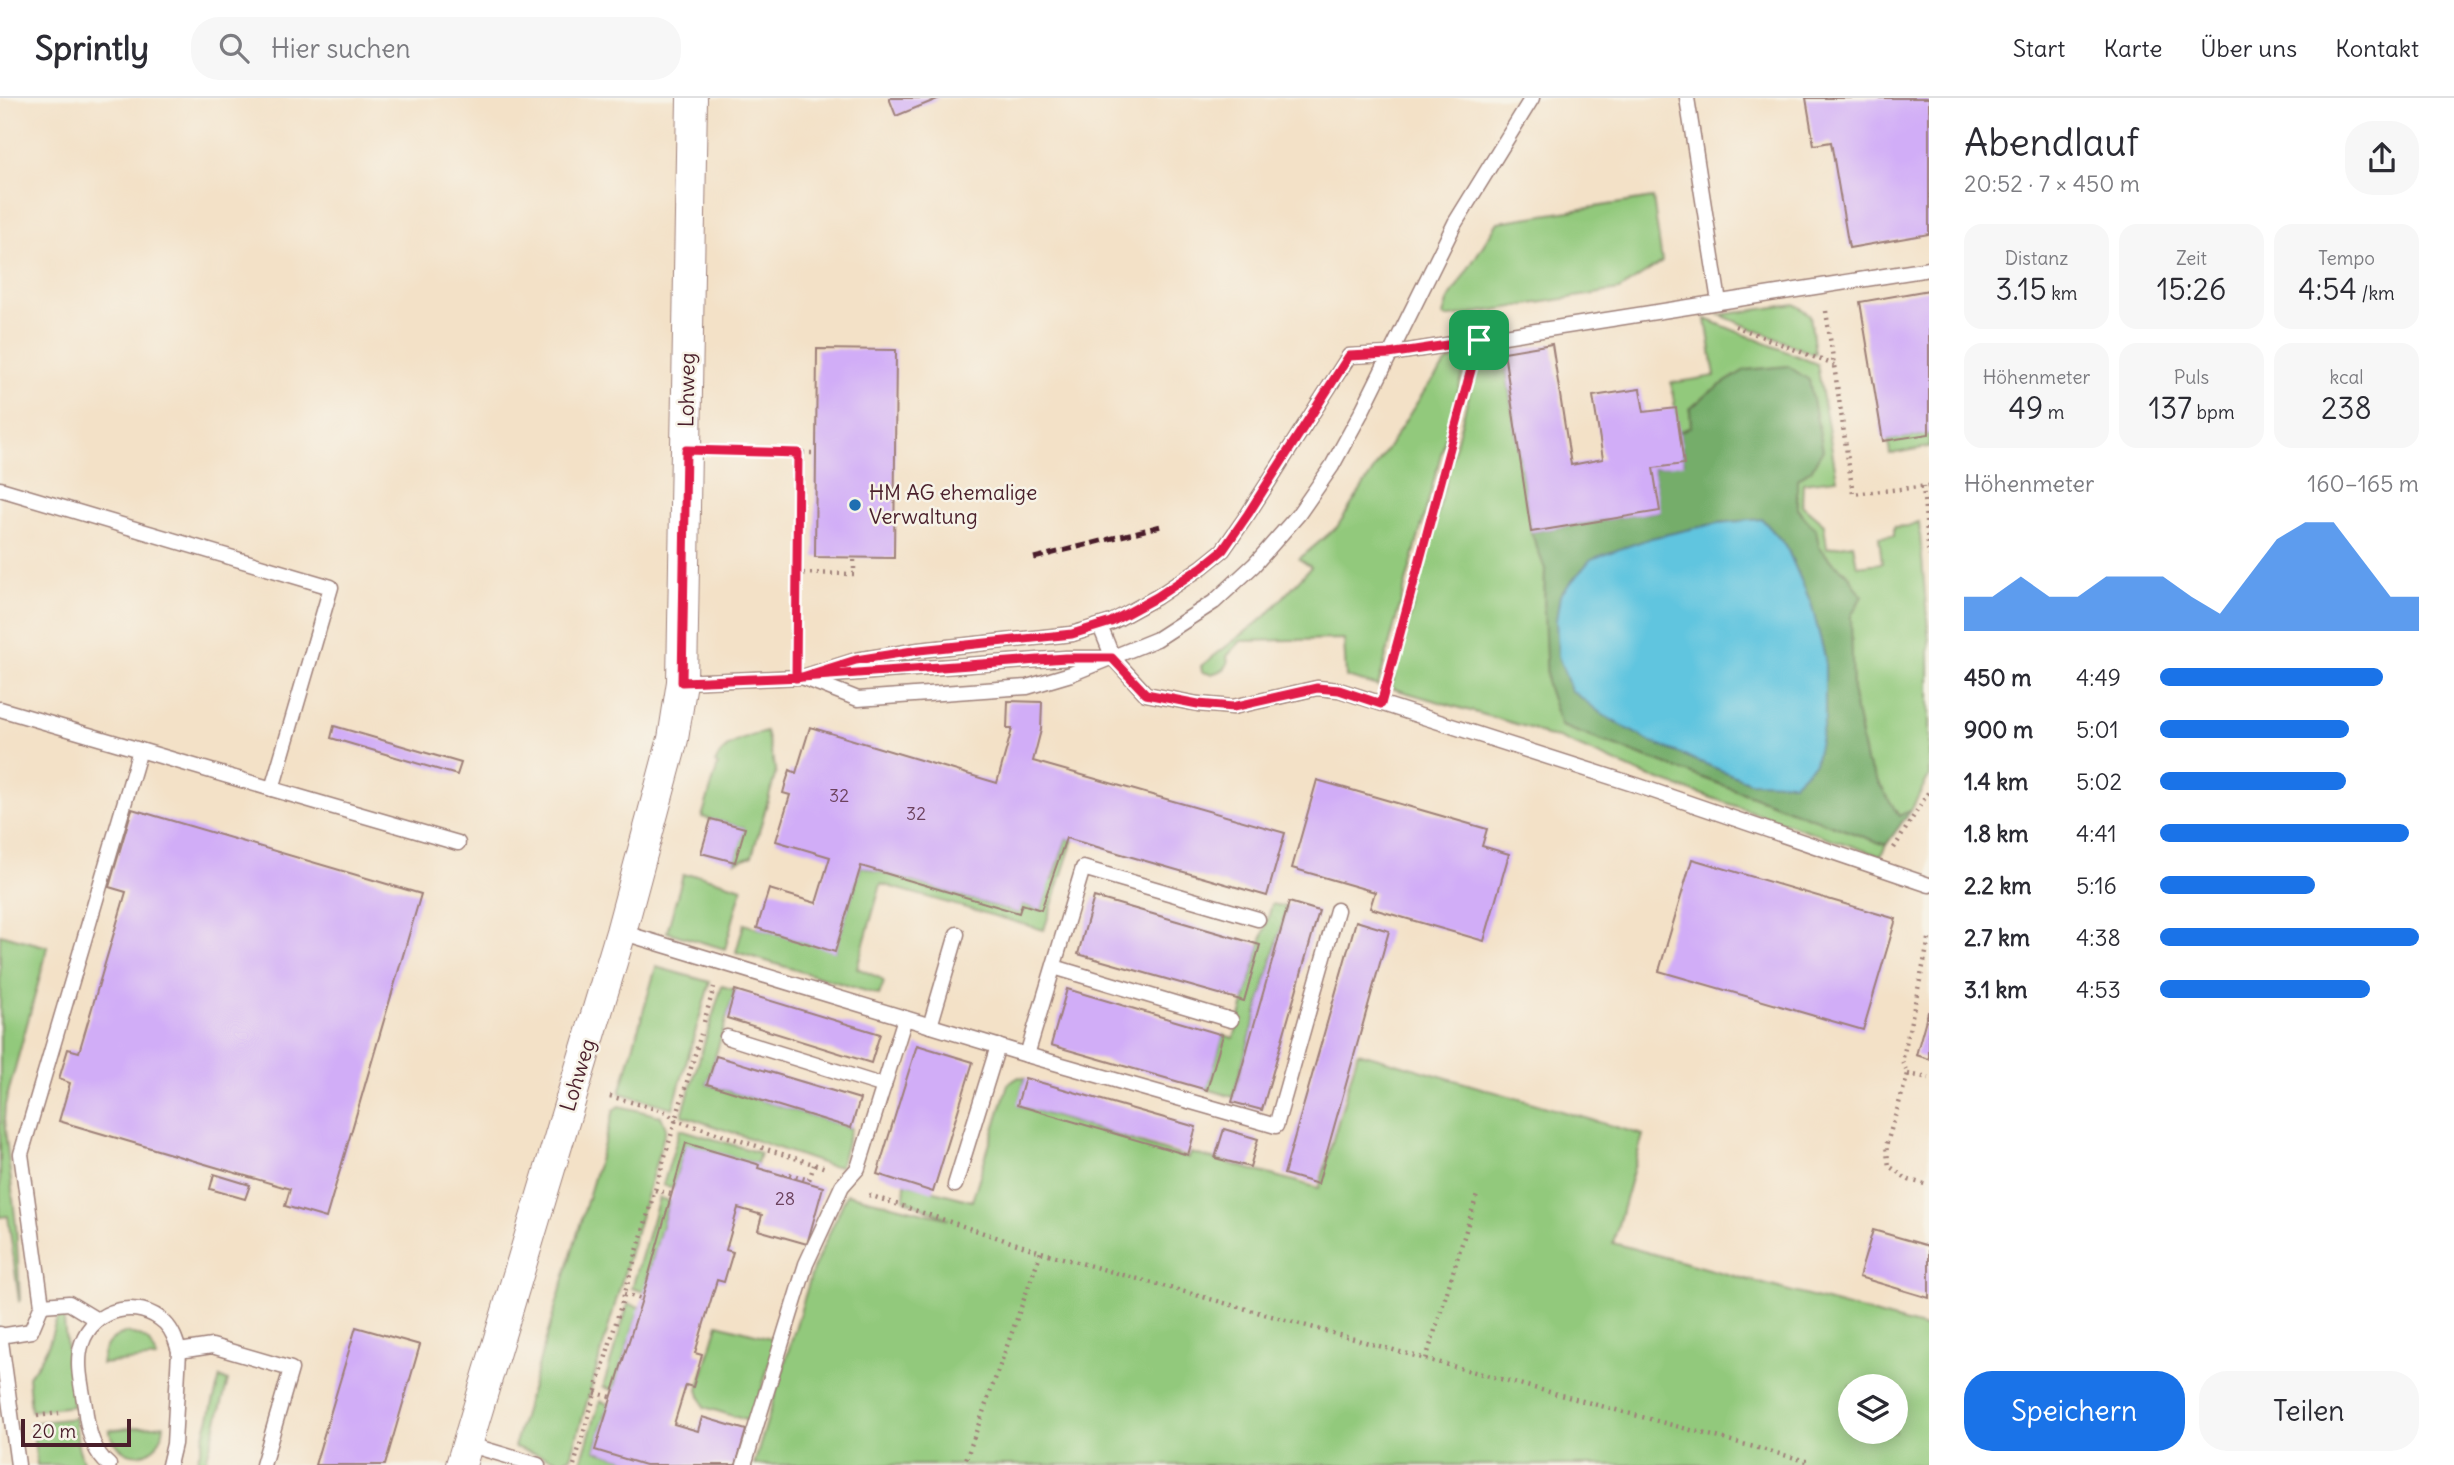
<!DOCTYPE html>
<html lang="de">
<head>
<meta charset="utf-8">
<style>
	:root { --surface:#fff; --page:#f7f7f7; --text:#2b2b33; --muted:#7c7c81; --line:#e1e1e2; --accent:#1a73e8 }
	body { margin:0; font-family:Delius,sans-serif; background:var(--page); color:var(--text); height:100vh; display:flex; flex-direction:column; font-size:26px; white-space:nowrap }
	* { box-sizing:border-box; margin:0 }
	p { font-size:23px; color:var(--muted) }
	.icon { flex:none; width:38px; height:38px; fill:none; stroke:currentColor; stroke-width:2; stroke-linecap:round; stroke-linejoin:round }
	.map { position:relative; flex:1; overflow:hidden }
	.details { display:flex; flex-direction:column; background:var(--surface); width:525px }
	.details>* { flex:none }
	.controls { position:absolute; left:1838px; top:1276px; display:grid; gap:14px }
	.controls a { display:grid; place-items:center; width:70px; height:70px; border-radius:50%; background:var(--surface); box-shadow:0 4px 18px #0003; font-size:35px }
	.scale { position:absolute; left:21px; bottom:18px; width:110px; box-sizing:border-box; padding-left:7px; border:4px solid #4a1f2b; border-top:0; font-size:19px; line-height:24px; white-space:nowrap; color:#4a1f2b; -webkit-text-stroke:5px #f7f3e8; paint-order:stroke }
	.pin { position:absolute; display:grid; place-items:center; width:60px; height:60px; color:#fff; margin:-30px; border-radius:14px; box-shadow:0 4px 10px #0006 }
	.round { display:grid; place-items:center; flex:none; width:74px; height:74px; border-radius:28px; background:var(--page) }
	.headline { display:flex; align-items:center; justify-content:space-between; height:119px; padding:0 35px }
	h1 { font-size:38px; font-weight:600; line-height:52px }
	.figures { display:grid; grid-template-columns:repeat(3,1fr); gap:10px; height:119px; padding:7px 35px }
	.figures div { display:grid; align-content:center; border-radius:18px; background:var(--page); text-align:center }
	.figures b { font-size:30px; font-weight:600 }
	.figures small { font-size:19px; font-weight:400 }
	.figures p { font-size:19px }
	.chart { height:196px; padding:14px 35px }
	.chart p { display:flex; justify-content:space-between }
	.chart svg { width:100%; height:126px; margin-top:7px; fill:var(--accent); opacity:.7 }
	.cta { display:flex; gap:14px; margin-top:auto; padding:14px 35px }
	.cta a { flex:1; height:80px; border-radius:28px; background:var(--accent); color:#fff; font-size:28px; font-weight:600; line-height:80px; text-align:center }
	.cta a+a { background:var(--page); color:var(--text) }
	ul { padding:0 35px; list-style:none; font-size:23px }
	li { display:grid; grid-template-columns:112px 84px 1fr; align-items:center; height:52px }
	li i { height:18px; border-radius:9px; background:var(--accent) }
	header { display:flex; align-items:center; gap:42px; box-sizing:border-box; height:98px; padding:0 35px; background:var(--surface); border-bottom:2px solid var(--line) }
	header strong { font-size:33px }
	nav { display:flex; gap:38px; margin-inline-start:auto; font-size:24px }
	.search { width:490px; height:63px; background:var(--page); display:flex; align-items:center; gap:18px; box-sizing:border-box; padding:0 24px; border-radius:28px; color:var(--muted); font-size:26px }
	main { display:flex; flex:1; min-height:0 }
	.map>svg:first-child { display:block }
</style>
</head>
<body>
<header>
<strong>Sprintly</strong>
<div class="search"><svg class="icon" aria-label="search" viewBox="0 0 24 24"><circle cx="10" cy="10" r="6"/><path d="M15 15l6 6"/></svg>Hier suchen</div>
<nav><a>Start</a><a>Karte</a><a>Über uns</a><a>Kontakt</a></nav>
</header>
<main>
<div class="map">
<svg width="1929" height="1367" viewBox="0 0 1929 1367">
	<rect width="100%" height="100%" fill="#f7f3e8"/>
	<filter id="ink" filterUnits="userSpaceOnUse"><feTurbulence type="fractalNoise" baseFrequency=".0143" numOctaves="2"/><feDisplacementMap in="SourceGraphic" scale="14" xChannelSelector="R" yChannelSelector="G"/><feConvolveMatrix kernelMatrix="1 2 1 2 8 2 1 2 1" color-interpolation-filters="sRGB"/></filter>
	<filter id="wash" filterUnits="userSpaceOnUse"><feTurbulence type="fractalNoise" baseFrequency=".00686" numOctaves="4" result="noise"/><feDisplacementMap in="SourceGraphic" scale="28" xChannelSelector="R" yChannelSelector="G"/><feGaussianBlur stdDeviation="1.57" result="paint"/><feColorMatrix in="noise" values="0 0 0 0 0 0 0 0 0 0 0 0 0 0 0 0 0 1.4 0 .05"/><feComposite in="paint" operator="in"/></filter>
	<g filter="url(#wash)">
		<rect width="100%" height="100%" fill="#f3e1c7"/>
		<!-- green -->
		<g fill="#92c97b" stroke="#6e7453" stroke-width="2" fill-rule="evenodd">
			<polygon points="1653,100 1662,164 1619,192 1451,219 1444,219 1443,217 1447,204 1498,124"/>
			<polygon points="1795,206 1810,217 1815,255 1813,256 1720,217"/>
			<polygon points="1706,221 1817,266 1837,381 1803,385 1802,407 1824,426 1827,450 1853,446 1857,468 1882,465 1879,439 1894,438 1894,429 1908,428 1919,424 1929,545 1929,678 1911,712 1899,719 1866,664 1853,597 1848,476 1831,463 1819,448 1815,432 1797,411 1797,381 1811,372 1745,272 1708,295 1690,311 1691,329 1679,334 1671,285 1715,278"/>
			<polygon points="1503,252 1531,433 1545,471 1544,514 1561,628 1886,747 1881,758 1642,676 1559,640 1546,638 1533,631 1391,590 1480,255"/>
			<polygon points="1468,257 1378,588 1346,579 1344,541 1241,543 1227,558 1228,565 1224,572 1211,576 1202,574 1201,568 1266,518 1311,469 1299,461 1337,429 1427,289 1448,263"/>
			<polygon points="1929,336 1929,349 1890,356 1888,342"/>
			<path d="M 766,634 L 776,674 L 752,758 L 735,764 L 744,730 L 702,719 L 718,667 L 715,665 C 723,645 747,639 766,634 Z"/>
			<polygon points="1066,740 1073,742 1044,832 881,786 857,870 880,880 884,884 879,897 736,854 744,826 835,853 861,768 1018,815 1022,806 1041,812 1050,781 1053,782"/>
			<polygon points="683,777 699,777 742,790 725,851 667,834"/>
			<polygon points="1272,806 1287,809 1233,999 1207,991 1223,937 1234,940"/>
			<polygon points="0,836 48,849 5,1007 4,1022 16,1127 20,1202 19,1203 8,1118 0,1119"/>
			<polygon points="656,869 710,884 673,1010 620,995"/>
			<polygon points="722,888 735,892 707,986 851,1030 840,1068 830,1068 682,1017"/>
			<path d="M 1358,954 L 1643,1037 L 1613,1145 L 1929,1231 L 1929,1367 L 754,1367 L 813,1171 L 847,1096 L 949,1121 L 904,1101 L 905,1085 L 972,1103 L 1008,986 L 1019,979 L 1025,980 L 1018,1007 L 1189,1060 L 1191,1055 L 1319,1090 ZM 1850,1288 L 1895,1288 L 1895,1334 L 1850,1334 Z"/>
			<polygon points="619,1008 661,1018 666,1030 571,1359 561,1363 514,1349 614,1012"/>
			<polygon points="680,1031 760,1055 757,1066 686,1046 673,1090 663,1087"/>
			<polygon points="659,1100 669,1103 644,1194 632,1190"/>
			<polygon points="628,1206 640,1209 613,1292 603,1289"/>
			<path d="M 63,1215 L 73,1308 L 31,1313 L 28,1278 C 37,1269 44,1257 49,1245 C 53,1235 54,1221 63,1215 Z"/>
			<polygon points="718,1226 771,1240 775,1246 752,1324 704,1309 698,1292"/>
			<path d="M 125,1235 C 143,1236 152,1243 157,1260 L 101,1266 C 103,1249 109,1240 125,1235 Z"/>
			<polygon points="220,1279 228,1283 205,1367 196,1367"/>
			<polygon points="600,1303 609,1306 595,1352 645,1367 582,1367 581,1364"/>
			<polygon points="75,1320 78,1348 84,1367 37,1367 32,1325"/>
			<path d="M 164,1327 C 161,1364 120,1367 109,1332 Z"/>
		</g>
		<!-- forest -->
		<path fill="#75ad6b" stroke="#60664b" stroke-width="2" fill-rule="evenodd" d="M 1788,268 L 1809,282 L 1823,352 L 1811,372 L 1797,381 L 1797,411 L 1816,432 L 1819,448 L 1831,463 L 1848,476 L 1862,498 L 1851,518 L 1853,597 L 1866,664 L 1899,718 L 1911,712 L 1886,747 L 1561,628 L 1547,587 L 1544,514 L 1545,471 L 1531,434 L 1659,413 L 1653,370 L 1684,365 L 1679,334 L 1691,329 L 1690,311 L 1708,295 L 1745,272 ZM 1762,421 L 1786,448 L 1811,505 L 1825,559 L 1825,621 L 1750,684 L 1651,644 L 1603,616 L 1571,592 L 1651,440 L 1718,425 Z"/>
		<!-- water -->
		<polygon fill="#61c5df" stroke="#567285" stroke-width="2" points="1762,421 1786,448 1811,505 1825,559 1825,621 1815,665 1794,685 1750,684 1651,644 1603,617 1571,592 1558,558 1556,522 1560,497 1591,461 1651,440 1718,425"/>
		<g id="blocks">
			<!-- building -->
			<g fill="#d1adf7">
				<polygon points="889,0 940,0 896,18"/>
				<polygon points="1806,0 1929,0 1929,136 1849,150 1831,44 1814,47"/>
				<polygon points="1929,192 1929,336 1883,343 1860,204"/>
				<polygon points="1552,246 1571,367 1603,361 1593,298 1640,291 1644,314 1676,310 1684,366 1653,370 1660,413 1531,434 1504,254"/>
				<polygon points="817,251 896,252 894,460 815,459"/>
				<polygon points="1008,603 1042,604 1041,632 1033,663 1285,735 1267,798 1066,740 1041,812 1022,806 1019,815 861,768 835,854 757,830 769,791 816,805 830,759 776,743 790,697 783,695 786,684 790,672 796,675 810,629 997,685 1012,631 1007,631"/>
				<polygon points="334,628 461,665 457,677 331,640"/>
				<polygon points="1317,682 1487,731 1482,748 1509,756 1484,843 1370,810 1375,794 1292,770"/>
				<polygon points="132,711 421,796 326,1120 285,1108 290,1091 59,1023 70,985 59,981 68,951 79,954 126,794 109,789"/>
				<polygon points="711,721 745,730 735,764 701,755"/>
				<polygon points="1692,761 1896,821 1863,932 1659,873"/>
				<polygon points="1094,799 1260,847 1244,903 1078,856"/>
				<polygon points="1289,804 1319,813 1262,1012 1232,1004"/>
				<polygon points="1356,823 1389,833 1318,1086 1284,1076"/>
				<polygon points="1067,891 1223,937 1207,992 1051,947"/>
				<polygon points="735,892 880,936 871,965 727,920"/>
				<polygon points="1928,914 1929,914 1929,961 1916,957"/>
				<polygon points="917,947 973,964 933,1094 877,1076"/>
				<polygon points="716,958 860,1001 851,1030 707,986"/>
				<polygon points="1025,980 1196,1029 1188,1057 1017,1007"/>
				<polygon points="1224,1031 1258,1041 1250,1069 1215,1060"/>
				<polygon points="686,1045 757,1066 759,1067 758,1070 823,1089 807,1146 758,1132 762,1117 738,1110 726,1152 733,1154 724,1184 717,1182 695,1255 702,1257 693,1289 686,1287 674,1326 698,1333 702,1319 746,1332 736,1367 645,1367 595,1352 642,1201"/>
				<polygon points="214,1076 250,1087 245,1101 210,1091"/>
				<polygon points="1873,1132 1929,1148 1929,1200 1859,1179"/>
				<polygon points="356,1229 420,1247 385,1367 315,1367"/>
			</g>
		</g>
	</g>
	<g filter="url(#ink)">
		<use href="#blocks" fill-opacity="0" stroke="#9e8079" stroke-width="2"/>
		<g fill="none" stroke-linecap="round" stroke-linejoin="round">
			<!-- lane casing -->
			<g stroke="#9e8079" stroke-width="17">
				<g id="lane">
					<polyline points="1687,0 1719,204"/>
					<polyline points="0,391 331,489 272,691 140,652 21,1056 42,1207 31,1233 0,1238"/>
					<polyline points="1100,528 1113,560 1146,596 1198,606 1233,609 1317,590 1339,592 1639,688 1929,787"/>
					<polyline points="802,579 856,562 919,552 1072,536 1112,524 1157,499 1202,469 1223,452 1248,416 1349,258 1389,256 1479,242 1929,171"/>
					<polyline points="802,579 858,601 1027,589 1071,576 1157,541 1214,504 1254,467 1298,417 1332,368 1361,315 1455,125 1532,0"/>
					<polyline points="682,584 802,579 1066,560 1103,560"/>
					<polyline points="0,611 140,652"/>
					<polyline points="272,691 458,745"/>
					<polyline points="621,834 1027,957 1083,770 1258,821"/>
					<polyline points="1054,869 1231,922"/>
					<polyline points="930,928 957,836"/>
					<polyline points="727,939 884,988"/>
					<polyline points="1027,957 1276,1028 1337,812"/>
					<polyline points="955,1087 998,948"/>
					<polyline points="42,1207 69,1205 97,1222"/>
					<polyline points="0,1236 18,1367"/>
					<polyline points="179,1253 212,1248 291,1271 263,1367"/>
					<polyline points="467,1346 538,1367"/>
					<path d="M 109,1367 C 93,1354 87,1329 85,1309 C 82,1289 75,1265 82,1245 C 93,1211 138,1199 165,1225 C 173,1233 176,1243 179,1253 L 174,1346 L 169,1367"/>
					<polyline points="744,1367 806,1166 842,1088 858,1070 905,920"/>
				</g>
			</g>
			<!-- street casing -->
			<g stroke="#9e8079" stroke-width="32">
				<polyline id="street" points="461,1367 621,834 673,641 682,584 692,0"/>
			</g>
			<!-- path -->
			<g stroke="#9e8079" stroke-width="4.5" stroke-dasharray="2 5" stroke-linecap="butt">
				<polyline points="1826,213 1853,396 1929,388"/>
				<polyline points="1735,228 1834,267"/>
				<polyline points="719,353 816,355"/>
				<polyline points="798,355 797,475 854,476 854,459"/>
				<polyline points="1923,388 1929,458"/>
				<polyline points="796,555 797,475"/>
				<polyline points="1388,581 1472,269"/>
				<polyline points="1894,750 1929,693"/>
				<polyline points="1929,841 1902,964 1908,976 1886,1048 1889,1068 1909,1082 1929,1087"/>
				<polyline points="704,924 714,889"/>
				<polyline points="1908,976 1929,980"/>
				<polyline points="610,998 666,1014 675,1022 826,1070"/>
				<polyline points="784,1078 786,1075 809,1082 814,1067"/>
				<polyline points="655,1092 671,1096"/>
				<polyline points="869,1097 1041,1154 1426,1261 1477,1097"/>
				<polyline points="624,1196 642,1201"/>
				<polyline points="1426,1261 1810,1364"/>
				<polyline points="595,1295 611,1299"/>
				<polyline points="37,1318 59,1315"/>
				<polyline points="574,1367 701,936"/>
				<polyline points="964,1367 1041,1154"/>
			</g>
			<!-- lane -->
			<use href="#lane" stroke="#fff" stroke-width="14"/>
			<!-- street -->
			<use href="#street" stroke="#fff" stroke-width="30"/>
			<!-- rail -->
			<polyline stroke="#4a1f2b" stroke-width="5" stroke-dasharray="10 5" stroke-linecap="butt" points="1034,460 1161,428"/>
		</g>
	</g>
	<g fill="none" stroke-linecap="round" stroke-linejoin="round" filter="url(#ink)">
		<!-- route casing -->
		<g stroke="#fff" stroke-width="14">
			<polyline id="route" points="1479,242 1389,256 1349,258 1248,416 1223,452 1202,469 1157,499 1111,524 1072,536 919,552 856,562 802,579 796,580 798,355 686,352 682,584 802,579 1066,560 1112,560 1146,596 1198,606 1233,609 1317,590 1339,592 1381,606 1479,242"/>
		</g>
		<!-- route -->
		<use href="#route" stroke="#e11d48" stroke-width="9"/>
	</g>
	<!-- markers -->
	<circle fill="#1f6fb2" stroke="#f7f3e8" stroke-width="2.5" cx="855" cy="407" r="7"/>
	<g text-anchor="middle" stroke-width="5" stroke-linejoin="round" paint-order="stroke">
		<!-- number labels -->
		<g font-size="18" fill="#6c425e">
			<text x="839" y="704">32</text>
			<text x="916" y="722">32</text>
			<text x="785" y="1107">28</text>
		</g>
		<!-- street labels -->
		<g font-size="21" fill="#4a1f2b" stroke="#f7f3e8">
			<text transform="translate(687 292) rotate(-89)" y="7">Lohweg</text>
			<text transform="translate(578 977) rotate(-73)" y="7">Lohweg</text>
		</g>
		<!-- poi labels -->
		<g font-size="21" fill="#4a1f2b" stroke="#f7f3e8" text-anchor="start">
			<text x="869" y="402">HM AG ehemalige<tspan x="869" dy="24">Verwaltung</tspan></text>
		</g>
	</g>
</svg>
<div class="controls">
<a><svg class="icon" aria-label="layers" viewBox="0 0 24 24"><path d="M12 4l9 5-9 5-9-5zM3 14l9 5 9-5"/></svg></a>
</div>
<div class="scale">20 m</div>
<div class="pin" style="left:1479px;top:242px;background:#1e9e55"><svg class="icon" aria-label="arrive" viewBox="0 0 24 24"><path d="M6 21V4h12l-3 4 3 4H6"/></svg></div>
</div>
<section class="details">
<div class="headline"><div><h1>Abendlauf</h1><p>20:52 · 7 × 450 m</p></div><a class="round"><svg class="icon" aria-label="share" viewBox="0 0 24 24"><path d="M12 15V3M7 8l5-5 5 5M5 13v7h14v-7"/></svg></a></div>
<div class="figures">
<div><p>Distanz</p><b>3.15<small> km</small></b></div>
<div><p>Zeit</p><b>15:26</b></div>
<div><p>Tempo</p><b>4:54<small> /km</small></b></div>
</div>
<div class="figures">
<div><p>Höhenmeter</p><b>49<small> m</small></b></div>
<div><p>Puls</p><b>137<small> bpm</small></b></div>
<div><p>kcal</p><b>238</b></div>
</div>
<div class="chart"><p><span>Höhenmeter</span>160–165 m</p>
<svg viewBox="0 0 160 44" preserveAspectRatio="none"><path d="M0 44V32L10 32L20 25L30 32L40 32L50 25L60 25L70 25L80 32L90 38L100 25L110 12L120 6L130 6L140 19L150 32L160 32V44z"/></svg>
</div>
<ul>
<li><b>450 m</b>4:49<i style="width:86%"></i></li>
<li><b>900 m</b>5:01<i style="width:73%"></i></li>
<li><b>1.4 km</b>5:02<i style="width:72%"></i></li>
<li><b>1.8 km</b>4:41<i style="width:96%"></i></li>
<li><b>2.2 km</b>5:16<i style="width:60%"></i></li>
<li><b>2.7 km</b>4:38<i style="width:100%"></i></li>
<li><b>3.1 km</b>4:53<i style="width:81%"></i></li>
</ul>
<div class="cta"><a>Speichern</a><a>Teilen</a></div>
</section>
</main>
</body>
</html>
